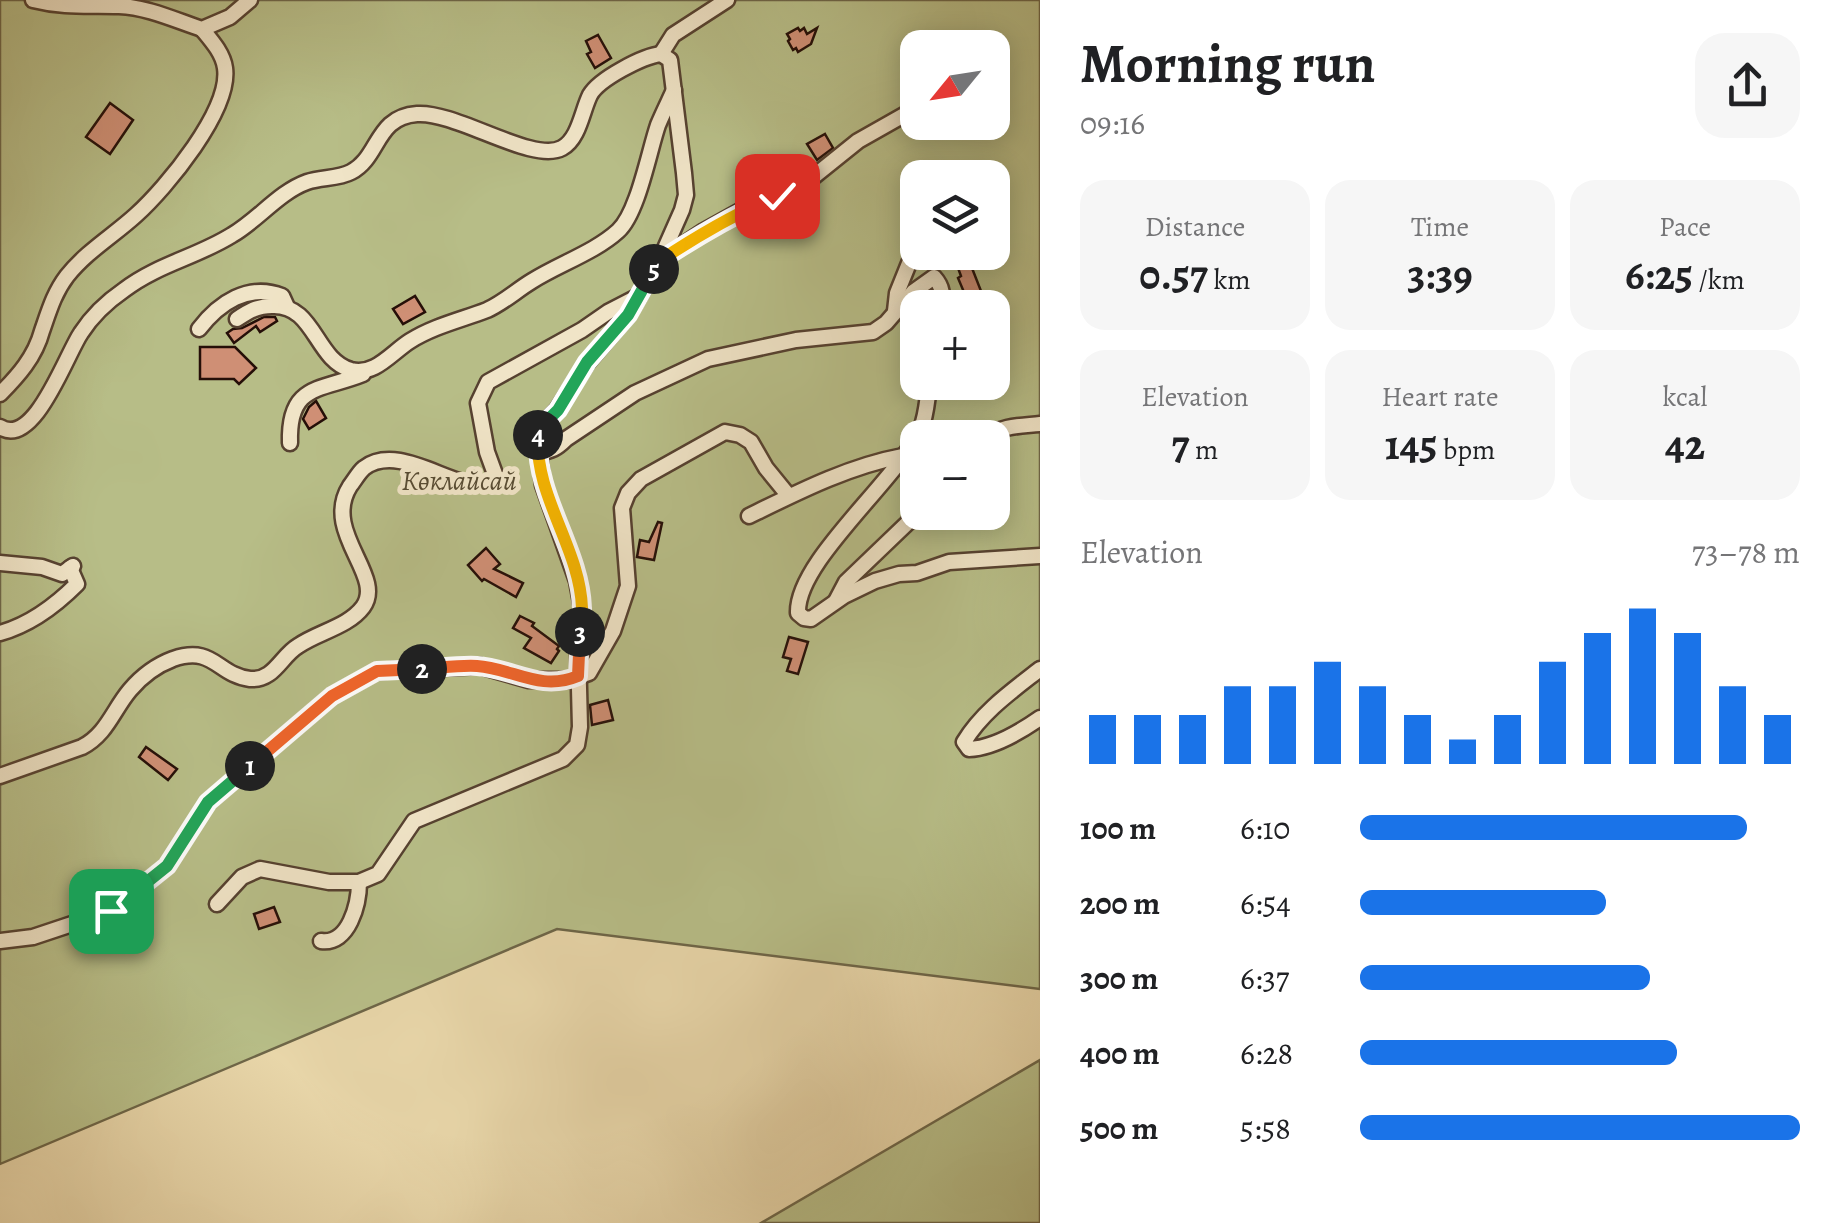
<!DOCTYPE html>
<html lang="en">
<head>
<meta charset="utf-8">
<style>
	:root { --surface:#fff; --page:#f6f6f6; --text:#202124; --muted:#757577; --accent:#1a73e8 }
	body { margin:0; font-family:Alegreya,serif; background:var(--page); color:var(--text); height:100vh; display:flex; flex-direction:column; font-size:38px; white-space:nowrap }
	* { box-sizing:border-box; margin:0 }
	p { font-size:32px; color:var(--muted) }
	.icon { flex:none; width:55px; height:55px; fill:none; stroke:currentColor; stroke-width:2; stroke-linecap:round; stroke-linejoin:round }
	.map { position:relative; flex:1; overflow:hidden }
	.panel { display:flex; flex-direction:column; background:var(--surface); width:800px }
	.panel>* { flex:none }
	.needle { width:65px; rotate:240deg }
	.controls { position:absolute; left:900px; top:30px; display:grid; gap:20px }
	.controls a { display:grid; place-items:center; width:110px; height:110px; border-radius:20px; background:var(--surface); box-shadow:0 5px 25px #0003; font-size:50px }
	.pin { position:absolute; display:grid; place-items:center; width:85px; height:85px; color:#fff; margin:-42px; border-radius:20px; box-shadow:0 5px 15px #0006 }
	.km { position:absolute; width:50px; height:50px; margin:-25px; border-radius:50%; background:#222; color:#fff; font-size:28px; line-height:50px; text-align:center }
	.round { display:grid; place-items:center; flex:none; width:105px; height:105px; border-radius:30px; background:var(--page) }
	.overview { display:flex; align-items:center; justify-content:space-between; height:170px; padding:0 40px }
	h1 { font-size:55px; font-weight:600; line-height:75px }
	.stats { display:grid; grid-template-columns:repeat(3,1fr); gap:15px; height:170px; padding:10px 40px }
	.stats div { display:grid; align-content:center; border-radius:25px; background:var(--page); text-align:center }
	.stats b { font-size:42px; font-weight:600 }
	.stats small { font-size:28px; font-weight:400 }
	.stats p { font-size:28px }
	.chart { height:280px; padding:20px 40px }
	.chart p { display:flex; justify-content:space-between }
	.chart svg { width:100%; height:180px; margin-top:10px; stroke:var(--accent); stroke-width:6 }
	ul { padding:0 40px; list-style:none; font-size:32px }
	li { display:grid; grid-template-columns:160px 120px 1fr; align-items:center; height:75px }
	li i { height:25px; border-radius:12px; background:var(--accent) }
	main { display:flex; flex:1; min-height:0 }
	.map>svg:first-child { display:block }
</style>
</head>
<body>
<main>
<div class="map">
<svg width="1040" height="1223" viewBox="0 0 1040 1223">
	<rect width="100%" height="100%" fill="#e8d6a9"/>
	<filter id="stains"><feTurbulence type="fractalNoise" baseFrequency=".002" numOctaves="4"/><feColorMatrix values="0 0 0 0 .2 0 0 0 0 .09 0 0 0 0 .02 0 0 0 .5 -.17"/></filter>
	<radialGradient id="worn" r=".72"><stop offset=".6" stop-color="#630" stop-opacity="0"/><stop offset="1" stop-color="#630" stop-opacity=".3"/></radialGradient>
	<!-- green -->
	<g fill="#b7bd87" stroke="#6e6648" stroke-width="2.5" fill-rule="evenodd">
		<path d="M 0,0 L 1040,0 L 1040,989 L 557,929 L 0,1164 ZM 918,48 L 992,48 L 992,122 L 918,122 ZM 918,178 L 992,178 L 992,252 L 918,252 ZM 918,308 L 992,308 L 992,382 L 918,382 ZM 918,438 L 992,438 L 992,512 L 918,512 Z"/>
		<polygon points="1040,1060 1040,1223 761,1223"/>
	</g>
	<!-- building -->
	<g fill="#cf8f75" stroke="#250f08" stroke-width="2.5">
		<polygon points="798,28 800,31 804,28 807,34 817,28 811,44 798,52 796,48 793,50 788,41 790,39 787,34"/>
		<polygon points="598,35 611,58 595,68 587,54 591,52 586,41"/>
		<polygon points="110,103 133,120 110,154 86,137"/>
		<polygon points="825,134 833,148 817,160 807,144"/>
		<polygon points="970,263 981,291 966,297 958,278 961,276 958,268"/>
		<polygon points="415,296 425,312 403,324 393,309"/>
		<polygon points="264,317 275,317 277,321 260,332 256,326 234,343 227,333 233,329 242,328"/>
		<polygon points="200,347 235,347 256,368 239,384 234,379 200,379"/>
		<polygon points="316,401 326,418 309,429 303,419 309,407"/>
		<polygon points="658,522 662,523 654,560 637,557 640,540 649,542"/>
		<polygon points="486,548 500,564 494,569 523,583 516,597 484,579 482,581 468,565"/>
		<polygon points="520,616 534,623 532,626 559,646 557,649 559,651 551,663 524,648 531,638 513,628"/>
		<polygon points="789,637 808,642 798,674 787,671 791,659 783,657"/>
		<polygon points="608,700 613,720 592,725 590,705"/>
		<polygon points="146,747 177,769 168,780 139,757"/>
		<polygon points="274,907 280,922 259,929 254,914"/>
	</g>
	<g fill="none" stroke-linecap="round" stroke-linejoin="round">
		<!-- minor casing -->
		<g stroke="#564130" stroke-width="19">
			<g id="minor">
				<path d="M 33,0 C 65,8 87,5 119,6 C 147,7 175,20 202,29 L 230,17 L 250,0"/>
				<polyline points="661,54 673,35 727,0"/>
				<polyline points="992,92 1000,89"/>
				<polyline points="659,261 704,231 740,211 802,186 858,141 911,111 915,105 918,87"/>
				<polyline points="895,311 897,293 918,241"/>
				<path d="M 237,319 C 249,311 257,306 272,306 C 315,304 315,360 351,370 C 375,376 391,353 410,341 C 434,326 461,320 487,310 C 503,303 517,290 532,281 C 559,264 595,252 618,231 C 638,213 649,151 658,125 C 663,113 669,101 674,90"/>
				<path d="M 199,329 C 219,303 248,283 282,296 L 287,307"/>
				<path d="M 930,382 C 927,397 927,414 921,428 C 899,479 796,561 798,613 L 804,618 L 811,619 L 844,596 L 875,581 L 899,574 L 917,573 L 949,562 L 1040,556"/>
				<path d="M 0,394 C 18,376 35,357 42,331 C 49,311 54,293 67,276 C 87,251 113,236 136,215 C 166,188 231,110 225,68 C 223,53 211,40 202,29"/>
				<path d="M 0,427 C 34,449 66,355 81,333 C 92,316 108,301 124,290 C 158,264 197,257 232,235 C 258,220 279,192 307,182 C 321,177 338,179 351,172 C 380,157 375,117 417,114 C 456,111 533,164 562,148 C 579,139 582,111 590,95 C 599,79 643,56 661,54 L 670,60 L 684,173 L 686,195 L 682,210 L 659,262 L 628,315 L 587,363 L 557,410 L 540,428 L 537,438 L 543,485 L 577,581 L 582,608 L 578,650 L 580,727 L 577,745 L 563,759 L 414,821 L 378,874 L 359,882 L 329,882 L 260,869 L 242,877 L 217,904"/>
				<path d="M 986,438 C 1002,425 1021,426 1040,424"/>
				<path d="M 290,443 C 288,383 321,391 363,374"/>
				<path d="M 538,451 C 550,453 558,447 566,439 L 635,393 L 708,359 L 796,340 L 873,332 L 886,323 L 913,292 L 934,277 C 943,287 943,295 941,308"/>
				<path d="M 749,516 C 798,492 849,466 903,456"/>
				<polyline points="0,563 42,567 62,574 73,566"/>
				<polyline points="836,601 846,582 919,512"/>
				<path d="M 0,633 C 29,625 56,605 77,584 L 70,568"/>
				<path d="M 1040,669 C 1012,691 982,712 964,742 L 969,749 C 994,748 1020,732 1040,718"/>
				<path d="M 0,776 L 82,747 C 107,734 113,710 130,690 C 141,677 157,665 173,659 C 214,645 217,675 250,679 C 274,681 281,656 298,646 C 318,632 348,627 363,607 C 386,576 321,532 350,486 C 354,481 359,472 364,468 C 393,446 436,476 466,483 C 473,484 481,484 488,484 L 495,474 L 487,452 L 478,403 L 488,382 L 582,330 L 608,312 L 639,296"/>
				<polyline points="0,941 33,937 111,911 167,866 208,802 332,696 377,671 480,666 529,680 569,680 589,673 613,631 628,586 622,508 628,493 641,479 725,432 740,435 751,442 766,468 788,495"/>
				<path d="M 321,941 C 349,945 359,904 359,882"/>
			</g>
		</g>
		<!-- minor -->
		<use href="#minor" stroke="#f0e4c7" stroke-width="14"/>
	</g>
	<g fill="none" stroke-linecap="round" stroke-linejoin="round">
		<!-- split-1 casing -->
		<g stroke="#fff" stroke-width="20">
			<polyline id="split-1" points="111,911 167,866 208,802 250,766"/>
		</g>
		<!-- split-2 casing -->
		<g stroke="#fff" stroke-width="20">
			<polyline id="split-2" points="250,766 332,696 377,671 422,669"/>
		</g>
		<!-- split-3 casing -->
		<g stroke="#fff" stroke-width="20">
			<path id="split-3" d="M 422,669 C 440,668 459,665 477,666 C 512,668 540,692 578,676 L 580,632"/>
		</g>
		<!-- split-4 casing -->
		<g stroke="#fff" stroke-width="20">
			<path id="split-4" d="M 538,435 C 534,496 580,548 582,608 C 582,616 580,624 580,632"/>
		</g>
		<!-- split-5 casing -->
		<g stroke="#fff" stroke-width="20">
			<polyline id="split-5" points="538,435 540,428 558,410 587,362 628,315 654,269"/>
		</g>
		<!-- split-6 casing -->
		<g stroke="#fff" stroke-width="20">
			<path id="split-6" d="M 654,269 L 658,262 C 697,236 734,214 777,196"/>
		</g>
		<!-- split-1 -->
		<use href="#split-1" stroke="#22a559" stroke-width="12"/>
		<!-- split-2 -->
		<use href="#split-2" stroke="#f0652b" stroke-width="12"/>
		<!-- split-3 -->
		<use href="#split-3" stroke="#f0652b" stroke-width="12"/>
		<!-- split-4 -->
		<use href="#split-4" stroke="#f5b400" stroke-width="12"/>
		<!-- split-5 -->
		<use href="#split-5" stroke="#22a559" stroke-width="12"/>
		<!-- split-6 -->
		<use href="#split-6" stroke="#f5b400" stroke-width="12"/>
	</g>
	<g text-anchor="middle" stroke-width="10" stroke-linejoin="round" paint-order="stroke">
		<!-- park labels -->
		<g font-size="28" font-style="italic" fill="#584c34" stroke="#f0e4c7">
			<text x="459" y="490">Көклайсай</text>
		</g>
	</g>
	<rect width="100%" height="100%" filter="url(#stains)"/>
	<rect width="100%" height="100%" fill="url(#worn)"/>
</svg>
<div class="controls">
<a><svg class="needle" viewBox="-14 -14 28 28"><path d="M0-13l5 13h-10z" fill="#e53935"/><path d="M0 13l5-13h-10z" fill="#757577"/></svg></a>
<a><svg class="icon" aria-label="layers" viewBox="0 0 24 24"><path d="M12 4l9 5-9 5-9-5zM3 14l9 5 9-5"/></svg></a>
<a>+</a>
<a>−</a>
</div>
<div class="pin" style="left:111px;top:911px;background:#1e9e55"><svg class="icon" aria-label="arrive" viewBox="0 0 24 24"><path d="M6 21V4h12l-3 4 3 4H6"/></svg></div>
<div class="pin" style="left:777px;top:196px;background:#d93025"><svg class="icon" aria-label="check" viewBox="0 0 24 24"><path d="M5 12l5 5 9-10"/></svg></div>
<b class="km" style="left:250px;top:766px">1</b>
<b class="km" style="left:422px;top:669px">2</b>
<b class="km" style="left:580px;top:632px">3</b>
<b class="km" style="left:538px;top:435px">4</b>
<b class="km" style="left:654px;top:269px">5</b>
</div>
<section class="panel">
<div class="overview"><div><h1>Morning run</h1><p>09:16</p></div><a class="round"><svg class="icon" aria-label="share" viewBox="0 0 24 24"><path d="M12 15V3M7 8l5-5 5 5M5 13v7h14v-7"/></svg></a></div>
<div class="stats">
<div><p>Distance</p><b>0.57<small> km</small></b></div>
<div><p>Time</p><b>3:39</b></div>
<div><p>Pace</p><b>6:25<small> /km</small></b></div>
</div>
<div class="stats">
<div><p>Elevation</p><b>7<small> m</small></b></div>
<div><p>Heart rate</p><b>145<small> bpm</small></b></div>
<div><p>kcal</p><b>42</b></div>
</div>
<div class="chart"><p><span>Elevation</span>73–78 m</p>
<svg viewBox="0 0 160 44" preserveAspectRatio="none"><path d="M5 44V32M15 44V32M25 44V32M35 44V25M45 44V25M55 44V19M65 44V25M75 44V32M85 44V38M95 44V32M105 44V19M115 44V12M125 44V6M135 44V12M145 44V25M155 44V32"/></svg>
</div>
<ul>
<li><b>100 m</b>6:10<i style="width:88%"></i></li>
<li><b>200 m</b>6:54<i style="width:56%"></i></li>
<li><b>300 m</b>6:37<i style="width:66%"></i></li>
<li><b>400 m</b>6:28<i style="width:72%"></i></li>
<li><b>500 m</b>5:58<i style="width:100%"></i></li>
</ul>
</section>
</main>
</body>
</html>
